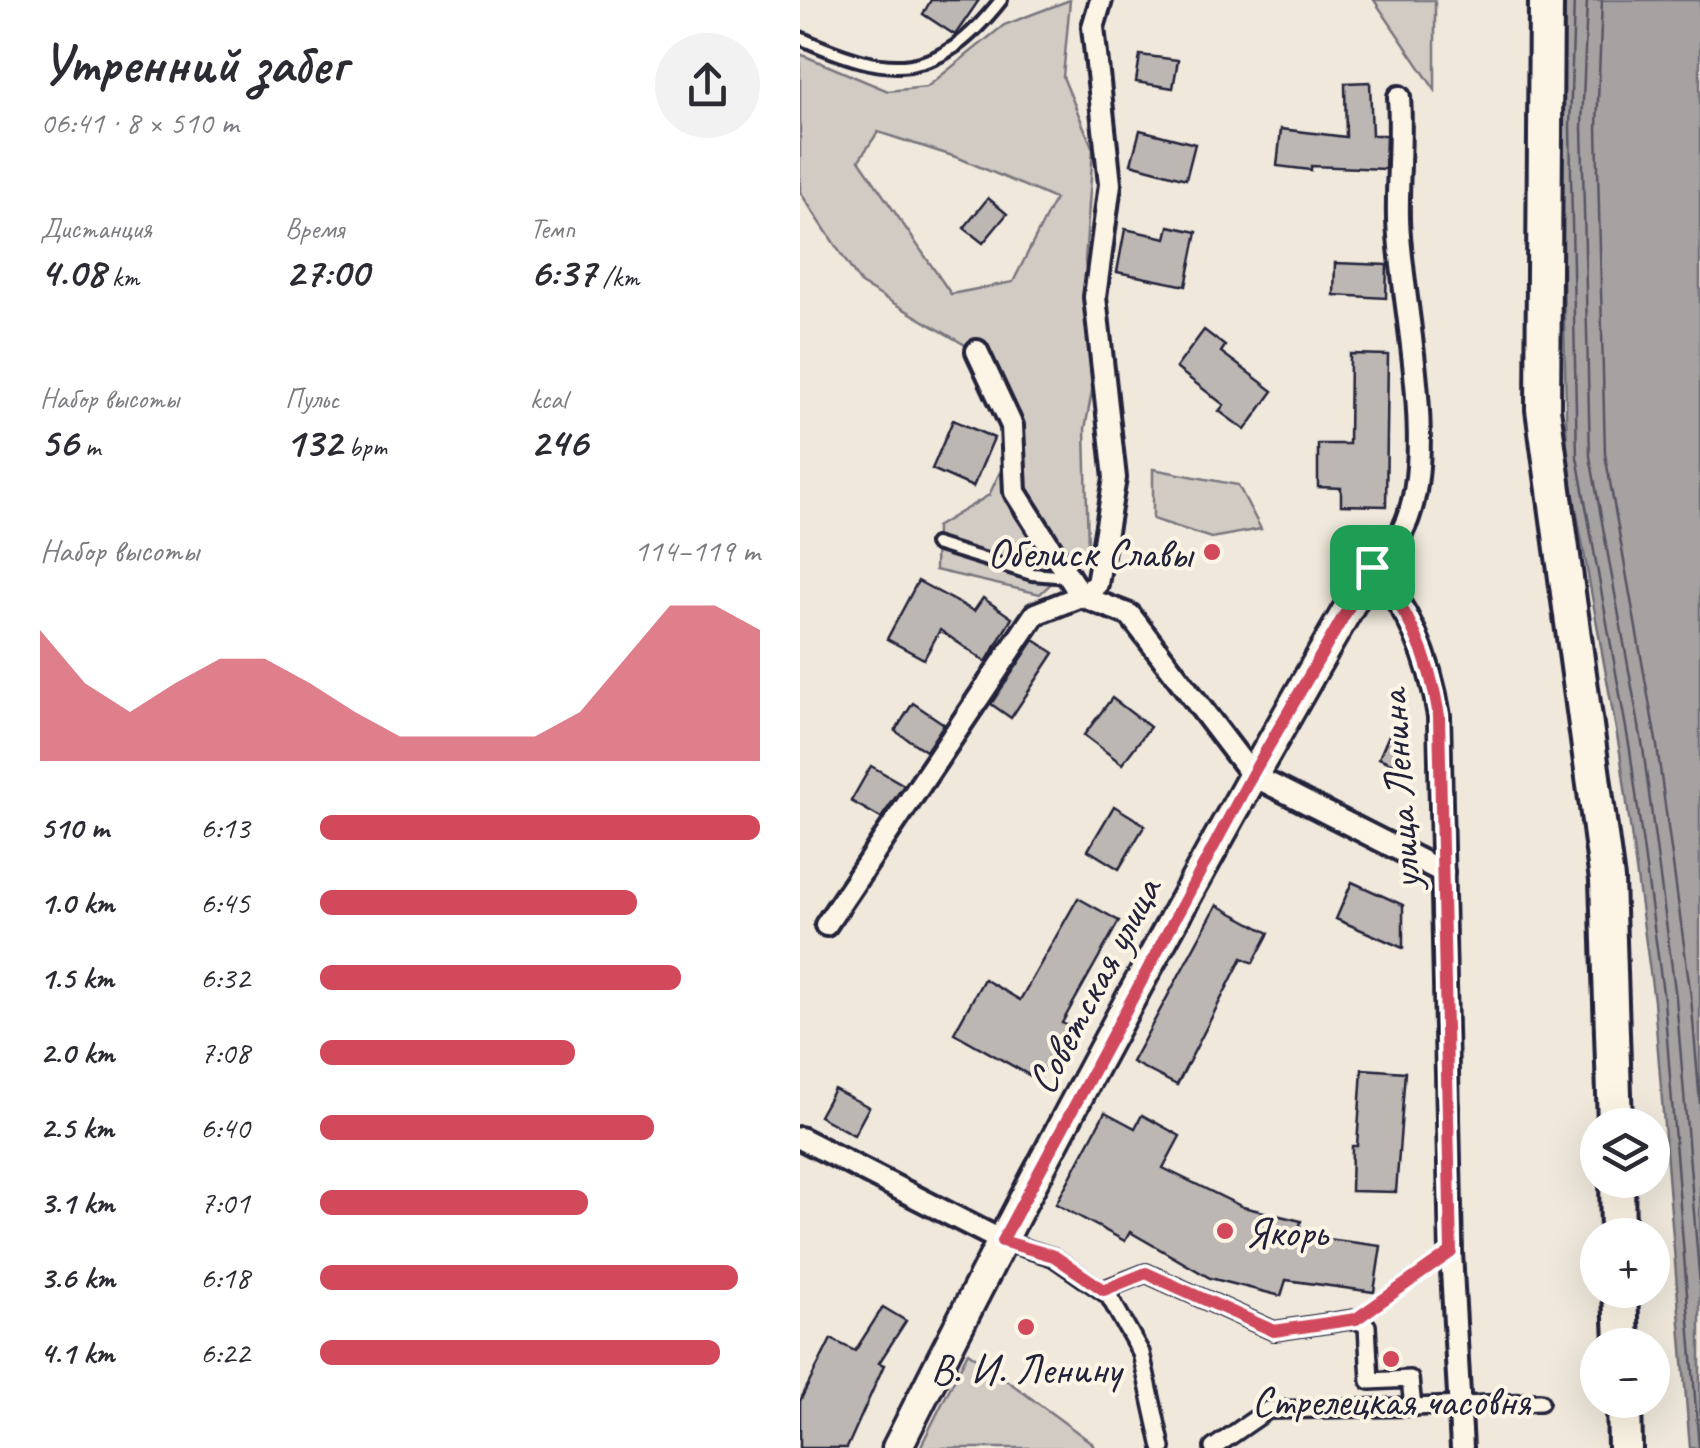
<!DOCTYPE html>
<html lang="ru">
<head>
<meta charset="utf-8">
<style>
	:root { --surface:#fff; --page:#f2f2f3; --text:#2b2b33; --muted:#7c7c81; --accent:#d1495b }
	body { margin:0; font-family:Caveat,sans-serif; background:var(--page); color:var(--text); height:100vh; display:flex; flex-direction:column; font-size:38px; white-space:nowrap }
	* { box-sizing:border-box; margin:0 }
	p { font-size:32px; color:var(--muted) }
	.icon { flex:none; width:55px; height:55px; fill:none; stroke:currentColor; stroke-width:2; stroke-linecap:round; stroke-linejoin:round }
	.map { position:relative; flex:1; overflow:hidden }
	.side { display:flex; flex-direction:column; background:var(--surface); width:800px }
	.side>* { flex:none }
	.tools { position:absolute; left:780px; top:1108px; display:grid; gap:20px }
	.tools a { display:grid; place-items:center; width:90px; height:90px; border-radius:50%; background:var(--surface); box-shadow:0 10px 40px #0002; font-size:50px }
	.pin { position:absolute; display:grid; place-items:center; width:85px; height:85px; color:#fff; margin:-42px; border-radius:20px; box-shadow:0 5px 15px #0006 }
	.round { display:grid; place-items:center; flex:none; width:105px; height:105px; border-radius:52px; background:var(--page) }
	.overview { display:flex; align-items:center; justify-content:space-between; height:170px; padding:0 40px }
	h1 { font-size:55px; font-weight:600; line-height:75px }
	.metrics { display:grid; grid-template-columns:repeat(3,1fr); gap:15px; height:170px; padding:10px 40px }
	.metrics div { display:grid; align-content:center }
	.metrics b { font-size:42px; font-weight:600 }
	.metrics small { font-size:28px; font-weight:400 }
	.metrics p { font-size:28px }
	.chart { height:280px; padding:20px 40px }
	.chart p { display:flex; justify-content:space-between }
	.chart svg { width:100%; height:180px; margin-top:10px; fill:var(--accent); opacity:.7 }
	ul { padding:0 40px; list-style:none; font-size:32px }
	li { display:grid; grid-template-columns:160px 120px 1fr; align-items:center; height:75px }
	li i { height:25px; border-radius:12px; background:var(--accent) }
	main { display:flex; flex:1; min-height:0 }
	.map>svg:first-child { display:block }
</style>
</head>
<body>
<main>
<section class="side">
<div class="overview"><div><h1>Утренний забег</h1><p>06:41 · 8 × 510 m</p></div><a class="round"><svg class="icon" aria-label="share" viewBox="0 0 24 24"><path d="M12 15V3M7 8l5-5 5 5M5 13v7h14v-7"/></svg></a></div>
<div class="metrics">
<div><p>Дистанция</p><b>4.08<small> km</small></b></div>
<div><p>Время</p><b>27:00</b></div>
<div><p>Темп</p><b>6:37<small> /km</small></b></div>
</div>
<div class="metrics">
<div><p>Набор высоты</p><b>56<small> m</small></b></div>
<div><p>Пульс</p><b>132<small> bpm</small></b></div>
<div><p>kcal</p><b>246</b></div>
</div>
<div class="chart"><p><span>Набор высоты</span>114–119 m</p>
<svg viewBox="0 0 160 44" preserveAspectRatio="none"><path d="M0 44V12L10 25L20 32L30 25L40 19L50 19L60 25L70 32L80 38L90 38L100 38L110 38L120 32L130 19L140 6L150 6L160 12V44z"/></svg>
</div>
<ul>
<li><b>510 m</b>6:13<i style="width:100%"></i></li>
<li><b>1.0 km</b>6:45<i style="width:72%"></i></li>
<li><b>1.5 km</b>6:32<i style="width:82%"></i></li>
<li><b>2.0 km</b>7:08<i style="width:58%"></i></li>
<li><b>2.5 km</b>6:40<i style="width:76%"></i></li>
<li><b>3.1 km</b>7:01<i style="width:61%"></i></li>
<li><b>3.6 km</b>6:18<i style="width:95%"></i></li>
<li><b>4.1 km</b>6:22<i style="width:91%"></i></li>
</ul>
</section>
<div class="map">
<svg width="900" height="1448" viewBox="0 0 900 1448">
	<rect width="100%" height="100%" fill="#efe8db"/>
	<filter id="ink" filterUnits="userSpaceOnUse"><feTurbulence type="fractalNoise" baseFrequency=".01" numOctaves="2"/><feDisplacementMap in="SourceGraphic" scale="20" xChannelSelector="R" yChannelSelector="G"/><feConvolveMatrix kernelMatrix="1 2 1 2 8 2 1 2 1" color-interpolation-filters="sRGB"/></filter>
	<g filter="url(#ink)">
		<!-- green -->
		<g fill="#d1cbc3" stroke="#7a767f" stroke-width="2.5" fill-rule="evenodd">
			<path d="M 270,0 L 263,77 L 293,149 L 285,261 L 297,364 L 285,429 L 288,549 L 240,594 L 135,570 L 136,527 L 189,495 L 221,428 L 165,345 L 61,284 L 0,192 L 0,54 L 88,91 L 127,87 L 204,25 ZM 78,132 L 159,158 L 255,199 L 213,282 L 151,294 L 59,160 Z"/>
			<polygon points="574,0 635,0 635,90"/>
			<polygon points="353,469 438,485 461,529 411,538 353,519"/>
			<polygon points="168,1352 292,1443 294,1448 120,1448"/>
		</g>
		<!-- water -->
		<polygon fill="#a6a2a2" stroke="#716f79" stroke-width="2.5" points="765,0 900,0 900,1448 890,1448 854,1001 820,752 767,458 760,126"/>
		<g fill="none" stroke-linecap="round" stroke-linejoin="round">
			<!-- shore -->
			<g stroke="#575564" stroke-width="2.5">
				<polyline points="774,0 770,127 777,457 830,750 864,1000 899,1448"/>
				<polyline points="787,0 782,127 790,456 843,748 876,998 900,1285"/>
				<polyline points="802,0 797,127 805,454 857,746 891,997 900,1103"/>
			</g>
		</g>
		<!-- building -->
		<g fill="#bcb7b3" stroke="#22223b" stroke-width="2.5">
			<polygon points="131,0 179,0 155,35 123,14"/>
			<polygon points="340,55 378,60 373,88 336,82"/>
			<polygon points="570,82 572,135 586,135 585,169 511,166 511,170 477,166 481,129 546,137 545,83"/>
			<polygon points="340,130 395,144 386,179 331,164"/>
			<polygon points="188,198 207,214 183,243 164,228"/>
			<polygon points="369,226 397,232 386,286 317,272 325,229 366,238"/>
			<polygon points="535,263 587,265 586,298 534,295"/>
			<polygon points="404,330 425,346 421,352 473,391 445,430 419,411 424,405 376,368"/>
			<polygon points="550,354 588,355 586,506 541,505 541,488 518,487 518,444 549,444"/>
			<polygon points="153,420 194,438 173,487 132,469"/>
			<polygon points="118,581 174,611 183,598 212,618 186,662 140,630 124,659 87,639"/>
			<polygon points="234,640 254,653 211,718 191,704"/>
			<polygon points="312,698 350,727 322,764 284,735"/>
			<polygon points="113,703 144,724 126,751 95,731"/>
			<polygon points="589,735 610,744 600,767 579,758"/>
			<polygon points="71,766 104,785 81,818 51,801"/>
			<polygon points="314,806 345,825 319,869 288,850"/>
			<polygon points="552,882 603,905 603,948 536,919"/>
			<polygon points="278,898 319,921 262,1023 268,1026 238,1080 154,1033 184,979 220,1000"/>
			<polygon points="417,905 469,933 453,963 442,958 377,1085 332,1062"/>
			<polygon points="562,1069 605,1072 596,1192 551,1191 552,1146 557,1146"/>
			<polygon points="34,1089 69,1107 54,1135 19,1116"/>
			<polygon points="305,1112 335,1128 342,1115 380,1136 363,1168 443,1207 501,1221 498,1235 581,1246 574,1292 486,1280 481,1296 410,1278 330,1232 325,1241 256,1204"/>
			<polygon points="83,1307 106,1321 79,1363 84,1365 47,1448 0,1448 0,1401 31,1339 55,1351"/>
		</g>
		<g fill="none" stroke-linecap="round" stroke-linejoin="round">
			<!-- service casing -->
			<g stroke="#22223b" stroke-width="18">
				<g id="service">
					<path d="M 0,38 C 91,79 136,82 201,0"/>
					<polyline points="135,544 232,574 268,577"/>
					<polyline points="556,1319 651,1252"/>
				</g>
			</g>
			<!-- pedestrian casing -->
			<g stroke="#22223b" stroke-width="22">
				<g id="pedestrian">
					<polyline points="202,1241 253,1257 308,1295"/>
					<polyline points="613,1407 740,1402"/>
					<polyline points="362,1448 341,1353 305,1289 346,1273 474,1331 556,1319 567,1326 570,1381 610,1379 613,1407 468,1410 413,1448"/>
				</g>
			</g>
			<!-- minor casing -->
			<g stroke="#22223b" stroke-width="28">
				<g id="minor">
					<polyline points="301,0 293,27 310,184 295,297 315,478 297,584 281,596 330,615 452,775 643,872"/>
					<path d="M 599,97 C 602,138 597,178 598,219 C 600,299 644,470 598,538 C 591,548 580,558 572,567 C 610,609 630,659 639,716 L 651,1252 L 662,1448"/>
					<polyline points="26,925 235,614 281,596 215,492 212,426 177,351"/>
					<polyline points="0,1138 202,1241"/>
				</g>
			</g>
			<!-- tertiary casing -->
			<g stroke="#22223b" stroke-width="35">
				<path id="tertiary" d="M 97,1448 C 246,1149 405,856 572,567"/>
			</g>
			<!-- primary casing -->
			<g stroke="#22223b" stroke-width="40">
				<g id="primary">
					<polyline points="746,0 743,409 807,880 815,1125"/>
					<polyline points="817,1180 818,1235"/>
					<polyline points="820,1290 822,1345"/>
					<polyline points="824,1400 825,1448"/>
				</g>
			</g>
			<!-- service -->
			<use href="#service" stroke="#fcf5e5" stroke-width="10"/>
			<!-- pedestrian -->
			<use href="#pedestrian" stroke="#fcf5e5" stroke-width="15"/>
			<!-- minor -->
			<use href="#minor" stroke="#fcf5e5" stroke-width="20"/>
			<!-- tertiary -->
			<use href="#tertiary" stroke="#fcf5e5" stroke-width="28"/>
			<!-- primary -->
			<use href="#primary" stroke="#fcf5e5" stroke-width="32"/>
		</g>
	</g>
	<g fill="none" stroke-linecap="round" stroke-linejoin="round" filter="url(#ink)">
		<!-- route casing -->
		<g stroke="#fff" stroke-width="20">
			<path id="route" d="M 572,567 C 609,609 630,659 639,716 L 651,1252 L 556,1319 L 474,1331 L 346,1273 L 304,1290 L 254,1256 L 202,1241 L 452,775 Z"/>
		</g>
		<!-- route -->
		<use href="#route" stroke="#d1495b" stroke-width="12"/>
	</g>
	<!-- markers -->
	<g fill="#d1495b" stroke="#fcf5e5" stroke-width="4">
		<circle cx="412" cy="552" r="10"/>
		<circle cx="425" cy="1231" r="10"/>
		<circle cx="226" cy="1327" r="10"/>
		<circle cx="591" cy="1359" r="10"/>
	</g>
	<g text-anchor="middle" stroke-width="8" stroke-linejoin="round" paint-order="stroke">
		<!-- poi labels -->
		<g font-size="42" fill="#22223b" stroke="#fcf5e5">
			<text x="392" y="567" text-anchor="end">Обелиск Славы</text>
			<text x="445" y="1246" text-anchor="start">Якорь</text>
			<text x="226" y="1383">В. И. Ленину</text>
			<text x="591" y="1415">Стрелецкая часовня</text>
		</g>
		<!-- street labels -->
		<g font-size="42" fill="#22223b" stroke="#fcf5e5">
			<text transform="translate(598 790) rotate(-94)" y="15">улица Ленина</text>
			<text transform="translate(293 985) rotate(-62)" y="15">Советская улица</text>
		</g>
	</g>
</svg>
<div class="tools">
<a><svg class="icon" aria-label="layers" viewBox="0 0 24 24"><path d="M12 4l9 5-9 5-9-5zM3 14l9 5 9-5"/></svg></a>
<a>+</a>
<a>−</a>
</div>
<div class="pin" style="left:572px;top:567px;background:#1e9e55"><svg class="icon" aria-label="arrive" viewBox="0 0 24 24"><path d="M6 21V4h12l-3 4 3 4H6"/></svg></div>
</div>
</main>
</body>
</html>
